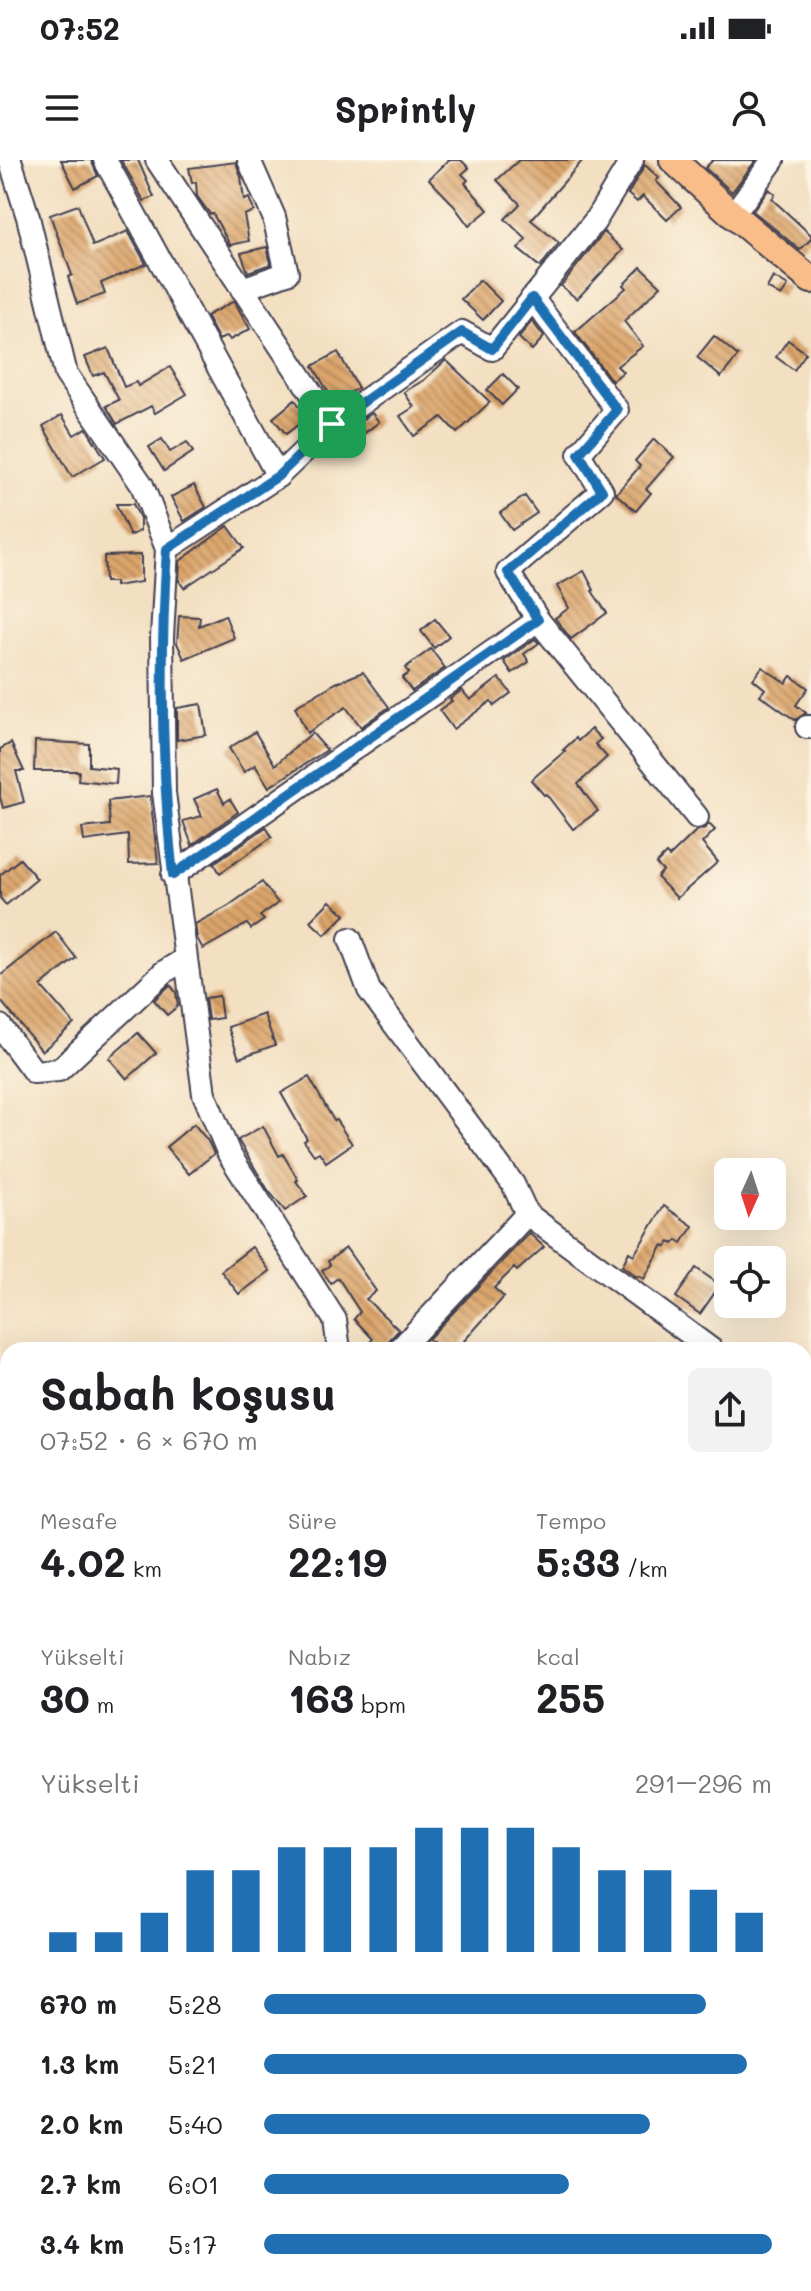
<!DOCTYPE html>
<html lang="tr">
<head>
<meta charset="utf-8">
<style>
	:root { --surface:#fff; --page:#f2f2f2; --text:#202124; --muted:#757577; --accent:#1f6fb2 }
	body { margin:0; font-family:Mali,sans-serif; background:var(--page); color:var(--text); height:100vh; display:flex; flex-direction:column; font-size:30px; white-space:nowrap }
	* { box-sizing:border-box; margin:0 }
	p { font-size:26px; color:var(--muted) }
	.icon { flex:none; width:44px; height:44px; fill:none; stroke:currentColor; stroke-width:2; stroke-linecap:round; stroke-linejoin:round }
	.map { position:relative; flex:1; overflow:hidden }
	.side { position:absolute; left:0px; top:1182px; width:812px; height:950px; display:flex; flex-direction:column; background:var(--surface); border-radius:24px 24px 0 0; box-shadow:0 8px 32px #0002 }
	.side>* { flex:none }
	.needle { width:52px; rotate:183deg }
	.controls { position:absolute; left:714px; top:998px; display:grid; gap:16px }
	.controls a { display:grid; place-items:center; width:72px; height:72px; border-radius:12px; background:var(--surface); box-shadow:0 8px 32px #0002; font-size:40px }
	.pin { position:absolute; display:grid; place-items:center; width:68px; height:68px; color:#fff; margin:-34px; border-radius:16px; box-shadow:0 4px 12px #0006 }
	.round { display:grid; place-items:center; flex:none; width:84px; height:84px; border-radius:12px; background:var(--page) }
	.head { display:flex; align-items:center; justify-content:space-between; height:136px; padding:0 40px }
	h1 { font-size:44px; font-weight:700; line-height:60px }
	.stats { display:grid; grid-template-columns:repeat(3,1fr); gap:12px; height:136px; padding:8px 40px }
	.stats div { display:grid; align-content:center }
	.stats b { font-size:40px; font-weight:700 }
	.stats small { font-size:22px; font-weight:400 }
	.stats p { font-size:22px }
	.chart { height:224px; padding:16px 40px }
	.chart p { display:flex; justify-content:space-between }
	.chart svg { width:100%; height:144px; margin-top:8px; stroke:var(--accent); stroke-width:6 }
	ul { padding:0 40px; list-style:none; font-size:26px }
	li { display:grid; grid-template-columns:128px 96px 1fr; align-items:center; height:60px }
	li i { height:20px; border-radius:10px; background:var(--accent) }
	.status { display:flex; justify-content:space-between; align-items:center; height:56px; padding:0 40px; background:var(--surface); direction:ltr }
	.status svg { height:22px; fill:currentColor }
	header { display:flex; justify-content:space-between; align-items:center; height:104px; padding:0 40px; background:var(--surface); font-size:36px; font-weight:700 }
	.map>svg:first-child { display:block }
</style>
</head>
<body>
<div class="status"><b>07:52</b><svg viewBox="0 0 49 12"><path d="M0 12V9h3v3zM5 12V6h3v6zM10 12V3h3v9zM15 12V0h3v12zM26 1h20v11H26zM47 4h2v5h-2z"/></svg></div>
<header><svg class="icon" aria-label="menu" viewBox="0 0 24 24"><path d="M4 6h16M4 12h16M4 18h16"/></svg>Sprintly<svg class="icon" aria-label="person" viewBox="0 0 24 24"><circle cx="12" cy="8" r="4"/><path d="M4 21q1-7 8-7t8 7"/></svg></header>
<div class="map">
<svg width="811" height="2131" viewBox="0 0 811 2131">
	<defs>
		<pattern id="building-back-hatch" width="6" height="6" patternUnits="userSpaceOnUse" patternTransform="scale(2)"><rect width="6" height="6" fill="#dca56b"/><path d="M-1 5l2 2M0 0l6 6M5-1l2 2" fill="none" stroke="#b28659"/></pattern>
	</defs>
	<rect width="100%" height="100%" fill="#fcf5e5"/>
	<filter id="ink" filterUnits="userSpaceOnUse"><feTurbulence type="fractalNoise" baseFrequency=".0125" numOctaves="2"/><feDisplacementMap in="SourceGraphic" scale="16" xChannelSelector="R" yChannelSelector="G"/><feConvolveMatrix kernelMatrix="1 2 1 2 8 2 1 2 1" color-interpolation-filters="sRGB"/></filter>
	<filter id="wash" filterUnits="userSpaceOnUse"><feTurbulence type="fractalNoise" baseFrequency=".006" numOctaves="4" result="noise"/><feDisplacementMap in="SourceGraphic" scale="32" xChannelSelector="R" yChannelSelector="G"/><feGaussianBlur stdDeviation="1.8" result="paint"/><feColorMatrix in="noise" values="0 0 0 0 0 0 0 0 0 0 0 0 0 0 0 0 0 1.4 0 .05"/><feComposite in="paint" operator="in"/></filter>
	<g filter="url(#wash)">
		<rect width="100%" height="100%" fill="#f3dfc1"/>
		<g id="blocks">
			<!-- building -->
			<g fill="url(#building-back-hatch)">
				<polygon points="61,0 91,0 98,16 75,28"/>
				<polygon points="121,0 138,0 154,37 144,41"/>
				<polygon points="449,0 461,0 469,8 462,14 468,20 465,23 488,50 469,66 451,42 429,19"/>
				<polygon points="519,0 583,0 531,60 559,83 540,107 518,89 526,79 505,59 520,44 497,20"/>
				<polygon points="713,0 756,0 732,32 705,8"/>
				<polygon points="236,2 241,17 244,40 249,38 254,51 244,55 249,81 230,85 213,54 210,54 197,36 196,22 192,23 189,8"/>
				<polygon points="645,5 659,18 656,21 681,47 667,60 643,36 637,42 628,34"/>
				<polygon points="769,29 775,34 772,39 811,75 811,79 800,90 753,51"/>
				<polygon points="78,45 93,86 128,71 146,104 101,123 105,134 77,144 68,117 72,115 50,55"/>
				<polygon points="604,72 623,90 577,139 561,126"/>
				<polygon points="267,87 271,104 248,112 241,93"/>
				<polygon points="641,107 661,126 624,161 643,186 617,206 623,212 612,221 575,172 626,128 623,125"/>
				<polygon points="773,117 788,126 781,136 767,128"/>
				<polygon points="480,120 501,141 483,160 461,139"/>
				<polygon points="234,141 250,169 230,180 227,176 219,180 206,156"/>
				<polygon points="532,161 544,177 532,190 519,178"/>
				<polygon points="714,176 738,196 721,217 697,197"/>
				<polygon points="788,180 806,193 794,210 776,197"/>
				<polygon points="108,188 124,227 136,222 138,226 170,207 187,234 155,253 151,246 117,264 106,246 119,240 104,212 93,216 85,197"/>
				<polygon points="338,192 358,228 334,242 313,206"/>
				<polygon points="446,200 490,242 457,273 442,257 414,276 400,256 414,247 404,232 424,220"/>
				<polygon points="503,214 518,229 502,245 487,230"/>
				<polygon points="295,240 308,257 286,274 273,258"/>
				<polygon points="372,253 379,262 358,278 350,268"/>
				<polygon points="62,255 74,275 86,268 105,298 72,317 43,266"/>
				<polygon points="162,279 170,292 187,282 193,292 164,311 149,287"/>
				<polygon points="654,279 674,297 646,329 651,333 636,351 616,334 640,306 635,301"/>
				<polygon points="194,325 206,347 184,361 171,337"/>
				<polygon points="525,336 537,353 512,370 500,353"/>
				<polygon points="116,344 133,344 140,358 140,371 130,376"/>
				<polygon points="228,366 244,388 184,428 179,421 180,401"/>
				<polygon points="141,395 141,422 115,426 115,422 105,422 104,396"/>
				<polygon points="584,411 594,430 592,431 607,453 571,479 555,458 569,448 557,426"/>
				<polygon points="225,455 234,478 184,499 177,483 179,456 200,457 199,466"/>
				<polygon points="435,459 449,476 434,488 421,471"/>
				<polygon points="535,479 539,483 524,494 529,502 512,513 504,501"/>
				<polygon points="431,489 445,508 412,531 402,518 409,513 405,508"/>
				<polygon points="762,507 786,523 791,516 808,528 796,545 806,553 795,560 760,535 765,529 753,519"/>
				<polygon points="363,512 389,547 361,567 346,547 307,573 295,547 336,523"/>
				<polygon points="499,518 511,533 494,546 491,541 453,569 439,550 452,541 450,539 462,530 470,540"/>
				<polygon points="201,544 206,575 177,580 177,548"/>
				<polygon points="591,569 601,579 595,584 607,597 578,624 598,651 573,669 546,634 544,635 531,620 565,591 563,590 576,578 578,581"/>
				<polygon points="255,572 275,605 312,573 327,590 269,627 255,605 244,612 229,588"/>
				<polygon points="35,581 89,584 89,606 117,609 116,624 78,620 79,611 34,611"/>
				<polygon points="11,583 24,611 16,611 24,642 3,648 0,637 0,589"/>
				<polygon points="217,629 224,643 230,639 238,652 192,685 183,661 202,656 194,639"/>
				<polygon points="150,636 158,703 129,704 128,675 84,681 82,668 110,665 108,641"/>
				<polygon points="709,664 715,670 702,683 718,702 677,738 657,717 663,711 656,704 666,694 669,697 696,671 705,668"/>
				<polygon points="266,667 272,677 220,713 214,703"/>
				<polygon points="20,699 37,719 6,745 0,738 0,715"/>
				<polygon points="262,722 278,743 260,756 264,760 251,769 247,764 203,789 197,778 195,764 227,747"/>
				<polygon points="330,741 345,755 325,775 310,761"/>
				<polygon points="56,772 76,798 41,826 74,864 42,891 0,840 0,816"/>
				<polygon points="170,825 176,832 178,846 167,855 154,840"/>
				<polygon points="219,836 222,858 208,860 205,838"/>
				<polygon points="264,854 275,885 239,898 228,867"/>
				<polygon points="138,873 156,893 127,919 109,898"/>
				<polygon points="309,917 334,961 336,960 352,984 326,1002 319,992 314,995 304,981 307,979 281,933"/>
				<polygon points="194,964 208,981 214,994 189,1014 166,987"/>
				<polygon points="263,966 279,996 283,994 298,1020 296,1021 307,1036 285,1051 268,1030 238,980"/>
				<polygon points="664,1046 693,1066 682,1083 677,1080 673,1084 670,1082 666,1087 663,1085 644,1119 638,1116 637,1117 622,1106 629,1092 634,1095"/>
				<polygon points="529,1073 544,1087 517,1111 514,1108 494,1128 504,1137 462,1183 469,1190 424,1190 432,1182 428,1179"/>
				<polygon points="252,1087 270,1111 239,1134 221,1111"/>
				<polygon points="346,1088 376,1131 366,1139 399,1170 380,1190 363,1190 373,1179 354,1159 360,1152 338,1118 331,1123 322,1111 330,1105 328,1101"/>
				<polygon points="696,1108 720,1125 700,1154 676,1137"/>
			</g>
		</g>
	</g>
	<g filter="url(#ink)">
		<use href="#blocks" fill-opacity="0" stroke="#413e4f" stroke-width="2"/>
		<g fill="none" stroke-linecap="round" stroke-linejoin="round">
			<!-- minor casing -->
			<g stroke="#413e4f" stroke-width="26">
				<g id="minor">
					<polyline points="10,0 28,57 66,214 142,325 167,389 162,477 164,633 204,934 229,994 335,1160 339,1190"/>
					<polyline points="105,0 278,316"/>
					<polyline points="157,0 332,264"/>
					<polyline points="733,55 773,0"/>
					<polyline points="242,129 287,113 274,57 249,0"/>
					<polyline points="167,389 278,316 332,264 462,172 492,189 595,61 632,0"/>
					<polyline points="538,460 697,657"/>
					<polyline points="807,567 811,567"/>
					<polyline points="173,715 538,460 508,412 602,331 579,294 617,250 532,138"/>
					<polyline points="350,779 369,830 513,1024 527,1054"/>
					<polyline points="0,866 34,912 59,910 164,812 185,799"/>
					<polyline points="399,1190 527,1054 712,1190"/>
					<polyline points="804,1261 811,1268"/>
					<polyline points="804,1422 811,1415"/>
					<polyline points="0,1509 8,1511"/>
					<polyline points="804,1652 811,1658"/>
					<polyline points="0,1810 8,1785"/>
					<polyline points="804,1919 811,1925"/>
					<polyline points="0,2091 8,2094"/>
					<polyline points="106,2124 127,2131"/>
					<polyline points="595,2124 612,2131"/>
					<polyline points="719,2124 731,2131"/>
					<polyline points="375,2131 377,2124"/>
					<polyline points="507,2131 509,2124"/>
					<polyline points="688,2131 692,2124"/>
				</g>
			</g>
			<!-- major casing -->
			<g stroke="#413e4f" stroke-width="30">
				<polyline id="major" points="673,0 733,55 811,120"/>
			</g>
			<!-- minor -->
			<use href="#minor" stroke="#fff" stroke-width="22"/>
			<!-- major -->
			<use href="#major" stroke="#f8bd89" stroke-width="26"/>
		</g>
	</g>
	<g fill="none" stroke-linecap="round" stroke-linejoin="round" filter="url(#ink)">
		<!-- route casing -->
		<g stroke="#fff" stroke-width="16">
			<path id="route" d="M 532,138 L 617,250 L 579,294 L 602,331 L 508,412 L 538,460 L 173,715 C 161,606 160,498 167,389 L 278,316 L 332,264 L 462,172 L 492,189 Z"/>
		</g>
		<!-- route -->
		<use href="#route" stroke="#1f6fb2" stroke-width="10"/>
	</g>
</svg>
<div class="controls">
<a><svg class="needle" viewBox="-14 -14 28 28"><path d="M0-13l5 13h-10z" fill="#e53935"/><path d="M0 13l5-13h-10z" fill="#757577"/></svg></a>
<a><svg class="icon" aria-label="locate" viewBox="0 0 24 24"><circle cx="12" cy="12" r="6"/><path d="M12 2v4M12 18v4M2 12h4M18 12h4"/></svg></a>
</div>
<div class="pin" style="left:332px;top:264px;background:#1e9e55"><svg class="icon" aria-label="arrive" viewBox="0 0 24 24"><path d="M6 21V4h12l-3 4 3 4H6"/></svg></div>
<section class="side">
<div class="head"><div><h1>Sabah koşusu</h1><p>07:52 · 6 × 670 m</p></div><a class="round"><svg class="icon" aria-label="share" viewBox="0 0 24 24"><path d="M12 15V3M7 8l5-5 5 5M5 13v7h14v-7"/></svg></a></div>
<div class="stats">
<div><p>Mesafe</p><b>4.02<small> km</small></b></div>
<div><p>Süre</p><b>22:19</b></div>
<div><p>Tempo</p><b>5:33<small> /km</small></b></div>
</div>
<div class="stats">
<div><p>Yükselti</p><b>30<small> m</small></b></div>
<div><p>Nabız</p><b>163<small> bpm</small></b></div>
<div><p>kcal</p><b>255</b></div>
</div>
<div class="chart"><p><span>Yükselti</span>291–296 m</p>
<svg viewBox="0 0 160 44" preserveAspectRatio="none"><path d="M5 44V38M15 44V38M25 44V32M35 44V19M45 44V19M55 44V12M65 44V12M75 44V12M85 44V6M95 44V6M105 44V6M115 44V12M125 44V19M135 44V19M145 44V25M155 44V32"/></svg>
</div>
<ul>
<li><b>670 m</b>5:28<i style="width:87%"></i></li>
<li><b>1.3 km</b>5:21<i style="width:95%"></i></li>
<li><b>2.0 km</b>5:40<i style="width:76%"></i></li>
<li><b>2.7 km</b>6:01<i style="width:60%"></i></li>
<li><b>3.4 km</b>5:17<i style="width:100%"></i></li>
</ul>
</section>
</div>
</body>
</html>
